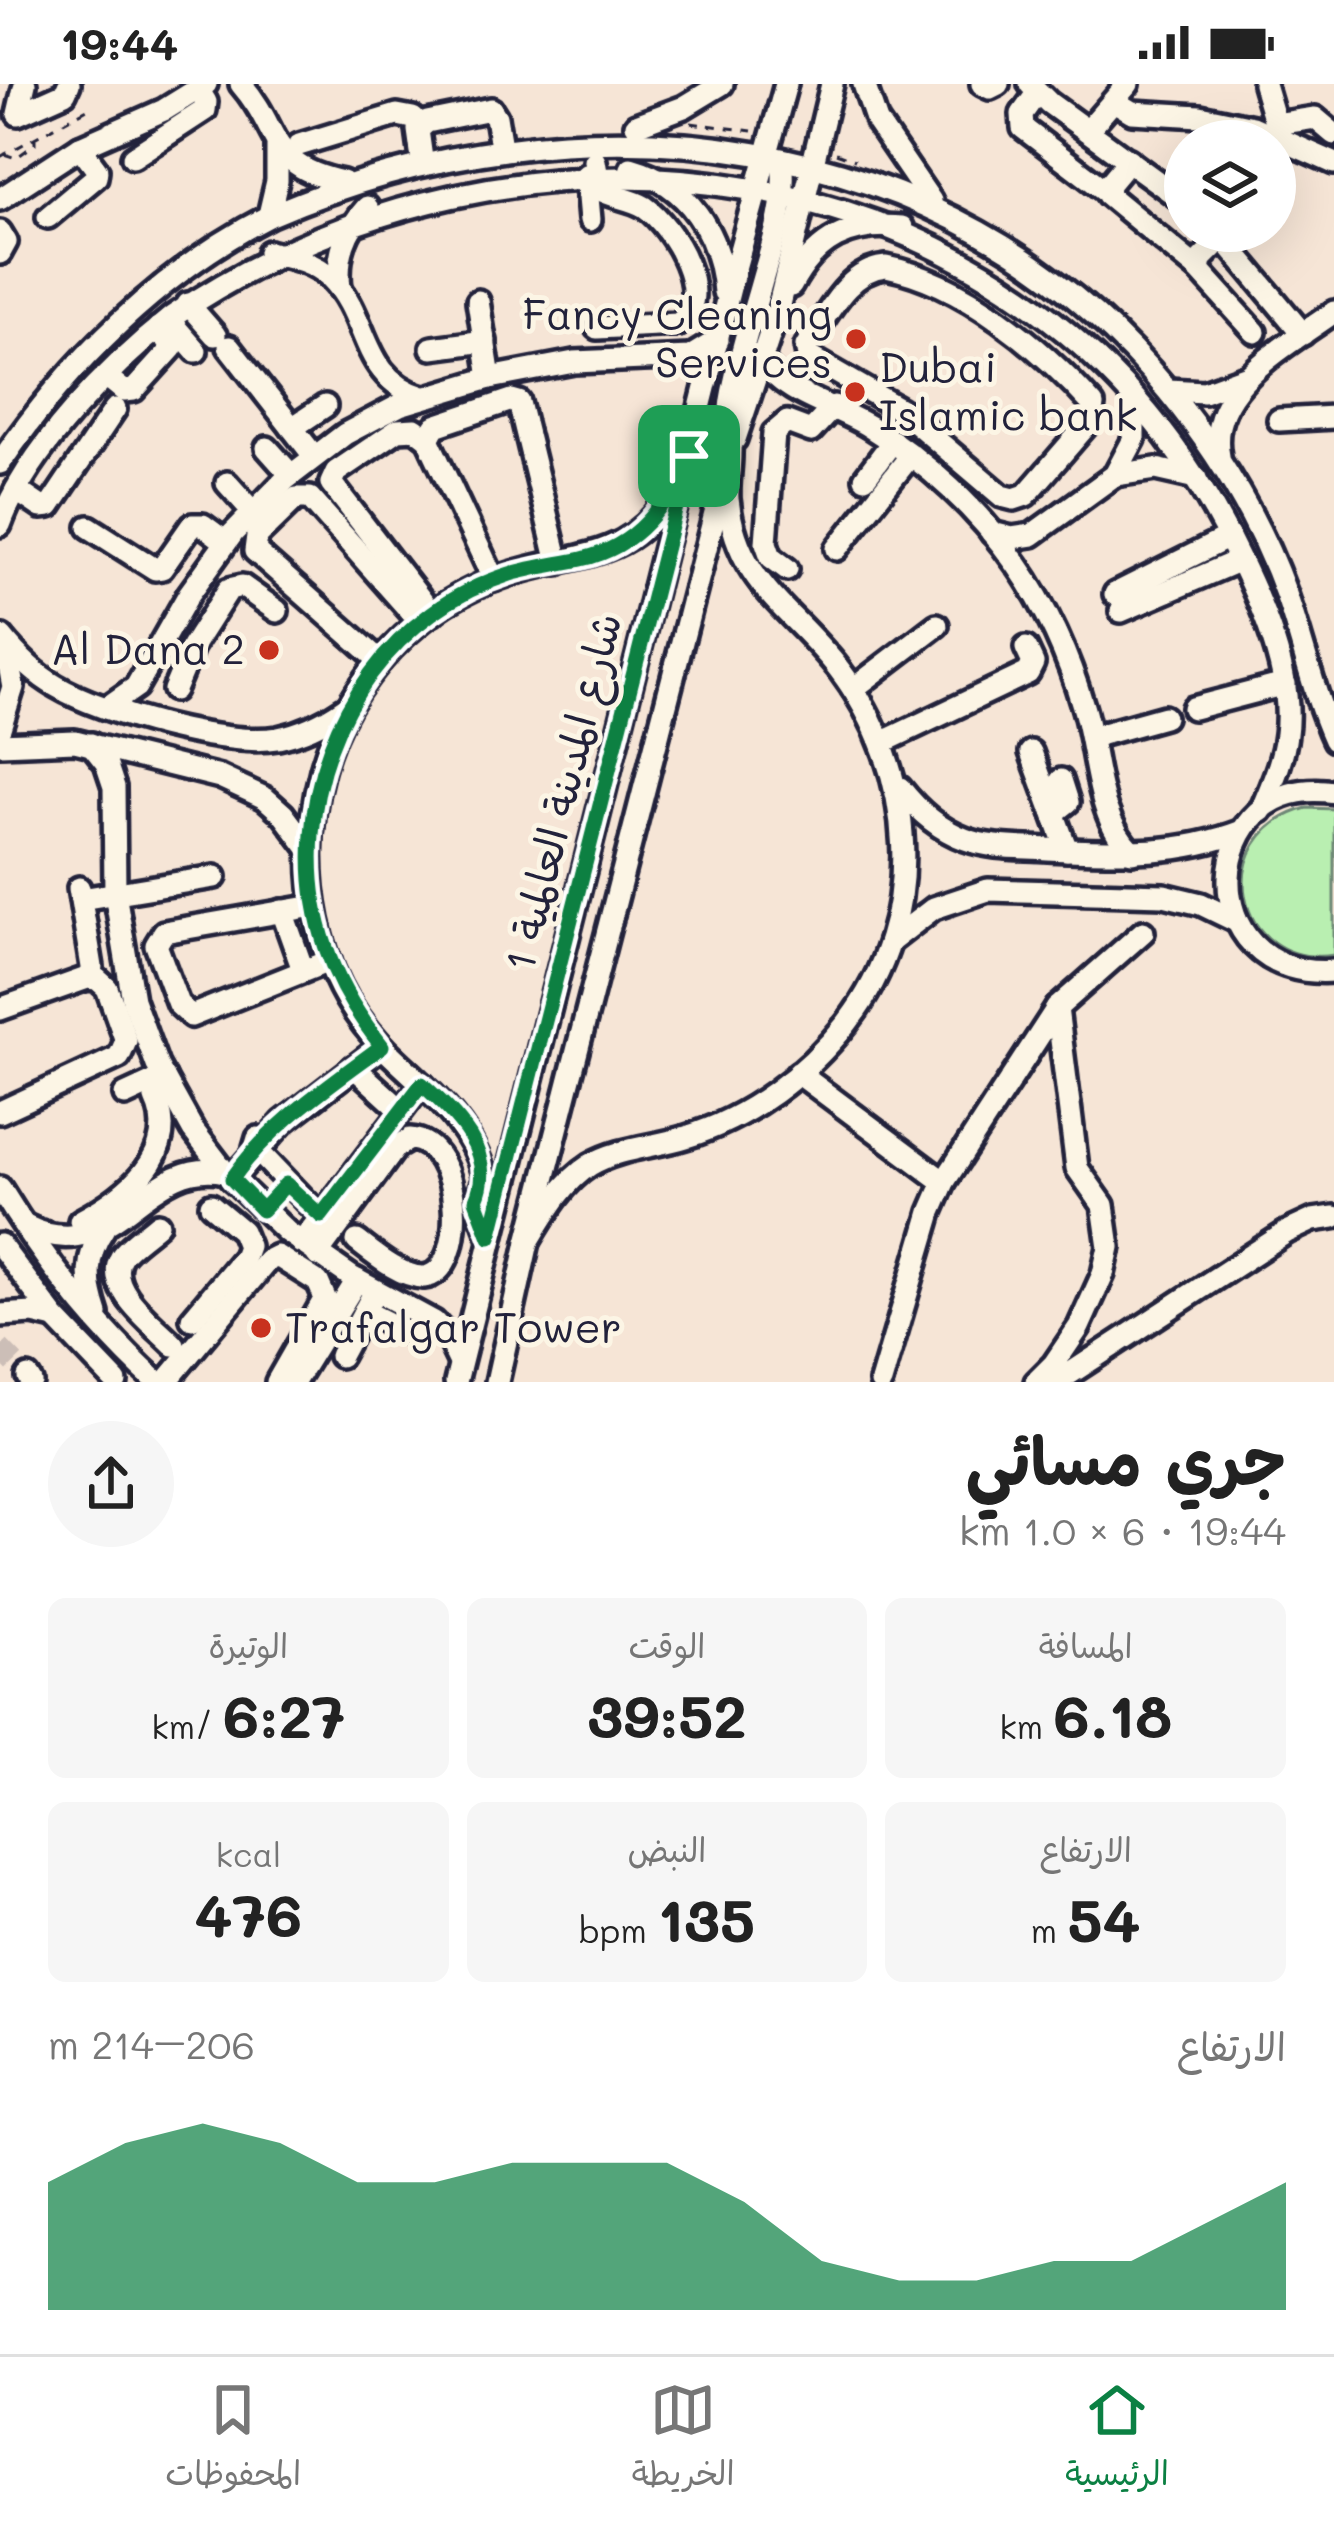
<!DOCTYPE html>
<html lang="ar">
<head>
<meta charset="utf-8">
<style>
	:root { --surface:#fff; --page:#f6f6f6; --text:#222; --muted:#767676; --line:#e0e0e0; --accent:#0b8043 }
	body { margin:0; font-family:Mali,"Playpen Sans Arabic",sans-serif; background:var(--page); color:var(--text); direction:rtl; height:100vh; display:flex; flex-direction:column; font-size:45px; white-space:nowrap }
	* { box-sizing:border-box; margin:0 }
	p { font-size:39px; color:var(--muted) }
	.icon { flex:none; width:66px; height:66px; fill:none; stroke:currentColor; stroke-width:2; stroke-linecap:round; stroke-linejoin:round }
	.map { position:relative; height:1298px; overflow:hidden; direction:ltr }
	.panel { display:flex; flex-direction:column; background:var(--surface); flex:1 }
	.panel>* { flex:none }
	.tools { position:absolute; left:1164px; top:36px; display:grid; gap:24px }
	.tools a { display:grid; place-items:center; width:132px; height:132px; border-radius:50%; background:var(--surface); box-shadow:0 12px 48px #0002; font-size:60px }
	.pin { position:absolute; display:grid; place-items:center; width:102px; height:102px; color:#fff; margin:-51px; border-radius:24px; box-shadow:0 6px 18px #0006 }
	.round { display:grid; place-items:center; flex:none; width:126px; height:126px; border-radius:63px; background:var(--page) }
	.head { display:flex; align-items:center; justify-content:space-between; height:204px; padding:0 48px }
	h1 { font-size:66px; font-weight:700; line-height:90px }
	.stats { display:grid; grid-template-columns:repeat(3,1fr); gap:18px; height:204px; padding:12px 48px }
	.stats div { display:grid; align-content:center; border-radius:18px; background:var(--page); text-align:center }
	.stats b { font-size:60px; font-weight:700 }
	.stats small { font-size:33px; font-weight:400 }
	.stats p { font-size:33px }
	.chart { height:336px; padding:24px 48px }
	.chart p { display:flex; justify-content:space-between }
	.chart svg { width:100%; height:216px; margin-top:12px; fill:var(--accent); opacity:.7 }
	.status { display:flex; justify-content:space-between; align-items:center; height:84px; padding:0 60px; background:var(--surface); direction:ltr }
	.status svg { height:33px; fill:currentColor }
	.dock { display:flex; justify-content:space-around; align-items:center; height:168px; border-top:3px solid var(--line); background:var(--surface); font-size:33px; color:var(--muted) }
	.dock a { display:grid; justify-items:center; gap:6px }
	.dock .active { color:var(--accent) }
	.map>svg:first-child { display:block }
</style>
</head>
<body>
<div class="status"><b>19:44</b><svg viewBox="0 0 49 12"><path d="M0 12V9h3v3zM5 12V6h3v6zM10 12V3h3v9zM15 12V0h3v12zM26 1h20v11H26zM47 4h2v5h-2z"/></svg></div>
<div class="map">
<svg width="1334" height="1298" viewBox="0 0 1334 1298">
	<rect width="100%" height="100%" fill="#f6e5d6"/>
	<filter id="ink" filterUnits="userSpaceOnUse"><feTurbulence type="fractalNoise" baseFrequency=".00833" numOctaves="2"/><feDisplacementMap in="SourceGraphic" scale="24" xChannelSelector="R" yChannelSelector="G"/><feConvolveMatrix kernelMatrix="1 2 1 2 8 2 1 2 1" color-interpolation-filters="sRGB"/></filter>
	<g filter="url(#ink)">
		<!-- green -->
		<path fill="#b9efb1" stroke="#6e8876" stroke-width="3" d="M 1307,724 L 1334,725 L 1334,871 C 1234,886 1207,751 1307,724 Z"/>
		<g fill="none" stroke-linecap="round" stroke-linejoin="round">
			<!-- minor-tunnel -->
			<polyline stroke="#ccbeb7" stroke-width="21" stroke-dasharray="21 10" stroke-linecap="butt" points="0,1264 28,1293"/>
			<!-- minor casing -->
			<g stroke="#22223b" stroke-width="30">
				<g id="minor">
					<polyline points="25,0 18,30 65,9 69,0"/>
					<path d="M 241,0 C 283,48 266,82 343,98"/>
					<polyline points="864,0 877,38 931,117"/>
					<polyline points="982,0 990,4 998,0"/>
					<polyline points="1030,0 1049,19 1185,118"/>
					<polyline points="1264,0 1279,51"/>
					<polyline points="1037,9 1022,30 1023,44 1107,108"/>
					<polyline points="1114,17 1132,28 1200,32 1253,43 1334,79"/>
					<polyline points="1276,40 1315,34 1334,50"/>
					<polyline points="636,41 684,23 722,0"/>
					<polyline points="1087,47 1128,0"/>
					<polyline points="299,61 397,31 413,34 420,42"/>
					<polyline points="133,73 205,26 206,18 198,5"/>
					<polyline points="422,75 418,46 427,38 491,25 496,33 500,57"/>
					<polyline points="1129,76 1109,100 1108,111 1199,186"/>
					<path d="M 595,77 L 600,106 C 614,114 630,114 645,123 C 673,143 716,213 678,240 L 597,244"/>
					<path d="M 631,84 C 688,100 720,150 724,208"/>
					<polyline points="586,91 590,136"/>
					<polyline points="0,115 80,63 164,26 206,0"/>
					<polyline points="269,131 277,97 277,62"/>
					<polyline points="48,133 96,93 97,86 80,63"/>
					<polyline points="1217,147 1303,250"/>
					<polyline points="0,148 6,158 0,169"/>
					<polyline points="1223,153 1201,175 1199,186 1255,248"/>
					<path d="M 269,168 C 291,173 315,178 331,194 C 371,234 359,294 423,313"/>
					<path d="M 886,183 C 963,198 1041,263 1093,321 L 1091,336 L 1026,411 L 1014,415 L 1002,412 L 900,325 L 808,272 L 806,262 C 827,232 847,186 886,183 Z"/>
					<path d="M 791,202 C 816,155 850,138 902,143"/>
					<path d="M 340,204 C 336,172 345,147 367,123"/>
					<polyline points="478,217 490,294"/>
					<polyline points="188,220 215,251"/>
					<polyline points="169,236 196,267"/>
					<polyline points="229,263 314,372"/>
					<polyline points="432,264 485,257"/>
					<path d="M 762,276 C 785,312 835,321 870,343 C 927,378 979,426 1017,481 C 1046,522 1069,574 1083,622 C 1098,670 1095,732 1132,768"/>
					<polyline points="107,293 124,307 134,306 172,264 158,244"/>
					<polyline points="1168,306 1204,308 1245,293"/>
					<polyline points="1279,336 1334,333"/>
					<polyline points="292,344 325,322"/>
					<polyline points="428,355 435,342 512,316 519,318 558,479"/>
					<polyline points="735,355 777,229 832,0"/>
					<polyline points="267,364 291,391"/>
					<path d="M 1219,372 C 1205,304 1287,262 1334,228"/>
					<path d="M 0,379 C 69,278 161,187 271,131 C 575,0 950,39 1168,307 C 1218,368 1259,435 1286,510 C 1303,558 1313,609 1334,656"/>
					<polyline points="1115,391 1156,385 1196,394"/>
					<polyline points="865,394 893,357"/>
					<polyline points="227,399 253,428"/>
					<polyline points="16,406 41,423 50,422 115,325"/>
					<path d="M 0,441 C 27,366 110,282 172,233 C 513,0 1018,54 1224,444 C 1253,500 1295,586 1286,650 C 1283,677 1271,702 1261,727"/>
					<polyline points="89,443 155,485 162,484 192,441 203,441 226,458"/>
					<polyline points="992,449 1012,454 1032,451 1115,391 1134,355 1134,316"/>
					<polyline points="837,465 911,371"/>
					<polyline points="787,485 771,473 766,459 774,349 787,338 811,347 834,322"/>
					<polyline points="1115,510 1229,453"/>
					<polyline points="1121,527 1240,476"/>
					<polyline points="432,530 331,399 336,388 398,346 415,345 428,355 494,496"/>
					<path d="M 2,553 C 18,573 35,590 56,602 C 103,630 226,663 278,654 C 303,649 325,638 345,624"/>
					<polyline points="380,577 255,467 257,452 296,414 310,414 420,538"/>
					<polyline points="853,605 937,541"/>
					<polyline points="174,606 192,563 229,505 242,502 277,527"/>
					<polyline points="106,624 136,603 189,510 233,449 285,396 345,350 400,321 490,294 574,278 690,273 718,256"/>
					<polyline points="1193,624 1285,600"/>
					<polyline points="0,644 13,603 6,564"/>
					<polyline points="1092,653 1164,633"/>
					<polyline points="883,658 1028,589 1033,579 1026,564"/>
					<polyline points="0,660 75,657 220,693 265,714 283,730 310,766"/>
					<polyline points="91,660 106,679 114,703 115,809 133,916 157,981 193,1046 225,1088 287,1148 353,1194 434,1238 447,1252 460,1279"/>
					<polyline points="1031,668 1067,766"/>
					<path d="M 900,704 C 918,727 938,745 965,755 C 992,765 1021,763 1048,765 C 1117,768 1177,772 1242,747"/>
					<path d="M 1334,708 C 1201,687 1187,898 1334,887"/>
					<polyline points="1054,729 1068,718 1061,696"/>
					<polyline points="79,804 92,883"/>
					<polyline points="81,815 215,793"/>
					<polyline points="314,822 164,848 156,861 178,920 191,932 329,877"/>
					<polyline points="282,827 303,886"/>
					<polyline points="890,858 934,824 988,806 1164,811 1201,820 1236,837"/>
					<polyline points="0,925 87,894 97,895 107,904 126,957 119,973 0,1028"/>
					<polyline points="354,983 401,1026"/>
					<polyline points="798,989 944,1098"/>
					<polyline points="125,1011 164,993"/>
					<polyline points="258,1054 255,1064 321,1133"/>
					<polyline points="232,1095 283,1038 382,962"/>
					<path d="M 0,1104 C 44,1176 95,1242 157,1298"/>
					<path d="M 80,1137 C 125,1113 182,1070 155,1014"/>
					<path d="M 158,1140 C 147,1150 129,1161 121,1173 C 103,1204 156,1242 174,1261"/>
					<path d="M 26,1142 C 115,1187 143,1071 225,1088"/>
					<path d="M 490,1153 L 476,1116 L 485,1094 C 470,1037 428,1007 387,967 C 313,894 296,783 322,686 C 347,595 420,518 510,490 C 578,468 634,477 673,405"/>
					<path d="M 528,1158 C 545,1130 562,1099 590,1081 C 619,1064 654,1063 686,1053 C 749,1034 806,991 847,939 C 928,835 917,687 839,585 C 793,525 736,499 728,415 C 727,400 730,385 730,370 C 731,352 728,334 731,316 C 738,274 752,233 763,193 C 773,158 785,123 783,86"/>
					<polyline points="301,1159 422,1000"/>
					<polyline points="0,1161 55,1234 116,1298"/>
					<path d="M 317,1171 L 396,1063 L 410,1055 C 465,1058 468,1189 424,1193 C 402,1194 374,1170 357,1157"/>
					<polyline points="364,1227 416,1253"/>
					<path d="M 97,1230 C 86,1198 85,1172 104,1144"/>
					<polyline points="0,1231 33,1229 55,1234"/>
					<polyline points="192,1235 244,1173 248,1162 242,1147 211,1121"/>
					<polyline points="340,1272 375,1207"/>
					<polyline points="28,1293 31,1298"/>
					<polyline points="166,1298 267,1177 277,1172 318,1198 325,1214 277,1298"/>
					<polyline points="294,1298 357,1196"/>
					<polyline points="456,1298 734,188 786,0"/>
					<polyline points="497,1298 528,1158 722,402"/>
					<polyline points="881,1298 931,1128 944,1098 1057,924 1143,848"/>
					<polyline points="1036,1298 1054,1280 1079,1243 1103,1190 1109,1163 1103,1121 1077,1084 1057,924"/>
					<polyline points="1057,1298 1287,1148 1313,1136 1334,1133"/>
				</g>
			</g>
			<!-- path -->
			<g stroke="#22223b" stroke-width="3" stroke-dasharray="9 9" stroke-linecap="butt">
				<polyline points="691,39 752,47"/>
				<polyline points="836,69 855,76"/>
				<polyline points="4,70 16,74 35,60 35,55"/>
				<polyline points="0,73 89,24"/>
			</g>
			<!-- minor -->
			<use href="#minor" stroke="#fcf5e5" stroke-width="21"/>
		</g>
	</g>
	<g fill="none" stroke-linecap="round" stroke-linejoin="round" filter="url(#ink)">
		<!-- route casing -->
		<g stroke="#fff" stroke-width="24">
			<path id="route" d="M 689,372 L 490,1153 L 476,1116 C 497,1069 456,1031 422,1000 L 321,1132 L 286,1100 L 262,1126 L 232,1095 C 271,1039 329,1002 382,962 C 331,899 306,831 312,750 C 320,633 395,526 510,490 C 533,483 558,480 582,475 C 639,462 665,422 689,372 Z"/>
		</g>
		<!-- route -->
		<use href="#route" stroke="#0b8043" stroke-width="15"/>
	</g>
	<!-- markers -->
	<g fill="#c8321e" stroke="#fcf5e5" stroke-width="4.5">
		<circle cx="856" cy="255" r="12"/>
		<circle cx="855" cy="308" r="12"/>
		<circle cx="269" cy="566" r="12"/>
		<circle cx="261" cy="1244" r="12"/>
	</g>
	<g text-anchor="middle" stroke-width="10" stroke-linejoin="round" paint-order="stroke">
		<!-- poi labels -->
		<g font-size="42" fill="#22223b" stroke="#fcf5e5" text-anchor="end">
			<text x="832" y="246">Fancy Cleaning<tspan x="832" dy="48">Services</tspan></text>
			<text x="879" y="299" text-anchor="start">Dubai<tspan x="879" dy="48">Islamic bank</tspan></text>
			<text x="245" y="581">Al Dana 2</text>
			<text x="285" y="1259" text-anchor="start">Trafalgar Tower</text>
		</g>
		<!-- street labels -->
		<g font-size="42" fill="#22223b" stroke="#fcf5e5">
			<text transform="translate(563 708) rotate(-76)" y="15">شارع المدينة العالمية 1</text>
		</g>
	</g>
</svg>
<div class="tools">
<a><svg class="icon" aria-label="layers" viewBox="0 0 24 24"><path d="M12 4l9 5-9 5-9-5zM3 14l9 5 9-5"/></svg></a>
</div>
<div class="pin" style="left:689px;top:372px;background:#1e9e55"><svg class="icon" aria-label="arrive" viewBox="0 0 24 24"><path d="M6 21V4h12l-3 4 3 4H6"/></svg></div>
</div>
<section class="panel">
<div class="head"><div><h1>جري مسائي</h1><p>19:44 · 6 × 1.0 km</p></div><a class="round"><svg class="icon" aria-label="share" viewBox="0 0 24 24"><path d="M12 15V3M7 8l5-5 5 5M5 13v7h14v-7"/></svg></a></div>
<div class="stats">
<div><p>المسافة</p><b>6.18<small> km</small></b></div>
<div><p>الوقت</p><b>39:52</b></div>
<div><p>الوتيرة</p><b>6:27<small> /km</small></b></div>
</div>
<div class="stats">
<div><p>الارتفاع</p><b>54<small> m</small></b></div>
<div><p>النبض</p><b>135<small> bpm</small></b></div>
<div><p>kcal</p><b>476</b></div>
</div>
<div class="chart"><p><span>الارتفاع</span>206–214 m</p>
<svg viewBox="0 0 160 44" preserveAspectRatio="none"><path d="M0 44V18L10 10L20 6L30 10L40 18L50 18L60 14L70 14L80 14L90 22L100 34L110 38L120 38L130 34L140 34L150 26L160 18V44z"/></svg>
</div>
</section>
<nav class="dock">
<a class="active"><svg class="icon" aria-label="home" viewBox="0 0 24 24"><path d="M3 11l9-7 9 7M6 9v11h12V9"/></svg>الرئيسية</a>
<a><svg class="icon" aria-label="map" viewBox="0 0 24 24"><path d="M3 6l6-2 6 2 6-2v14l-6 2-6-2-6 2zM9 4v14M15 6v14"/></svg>الخريطة</a>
<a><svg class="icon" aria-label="saved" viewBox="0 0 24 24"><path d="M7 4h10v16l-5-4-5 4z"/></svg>المحفوظات</a>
</nav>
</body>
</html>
